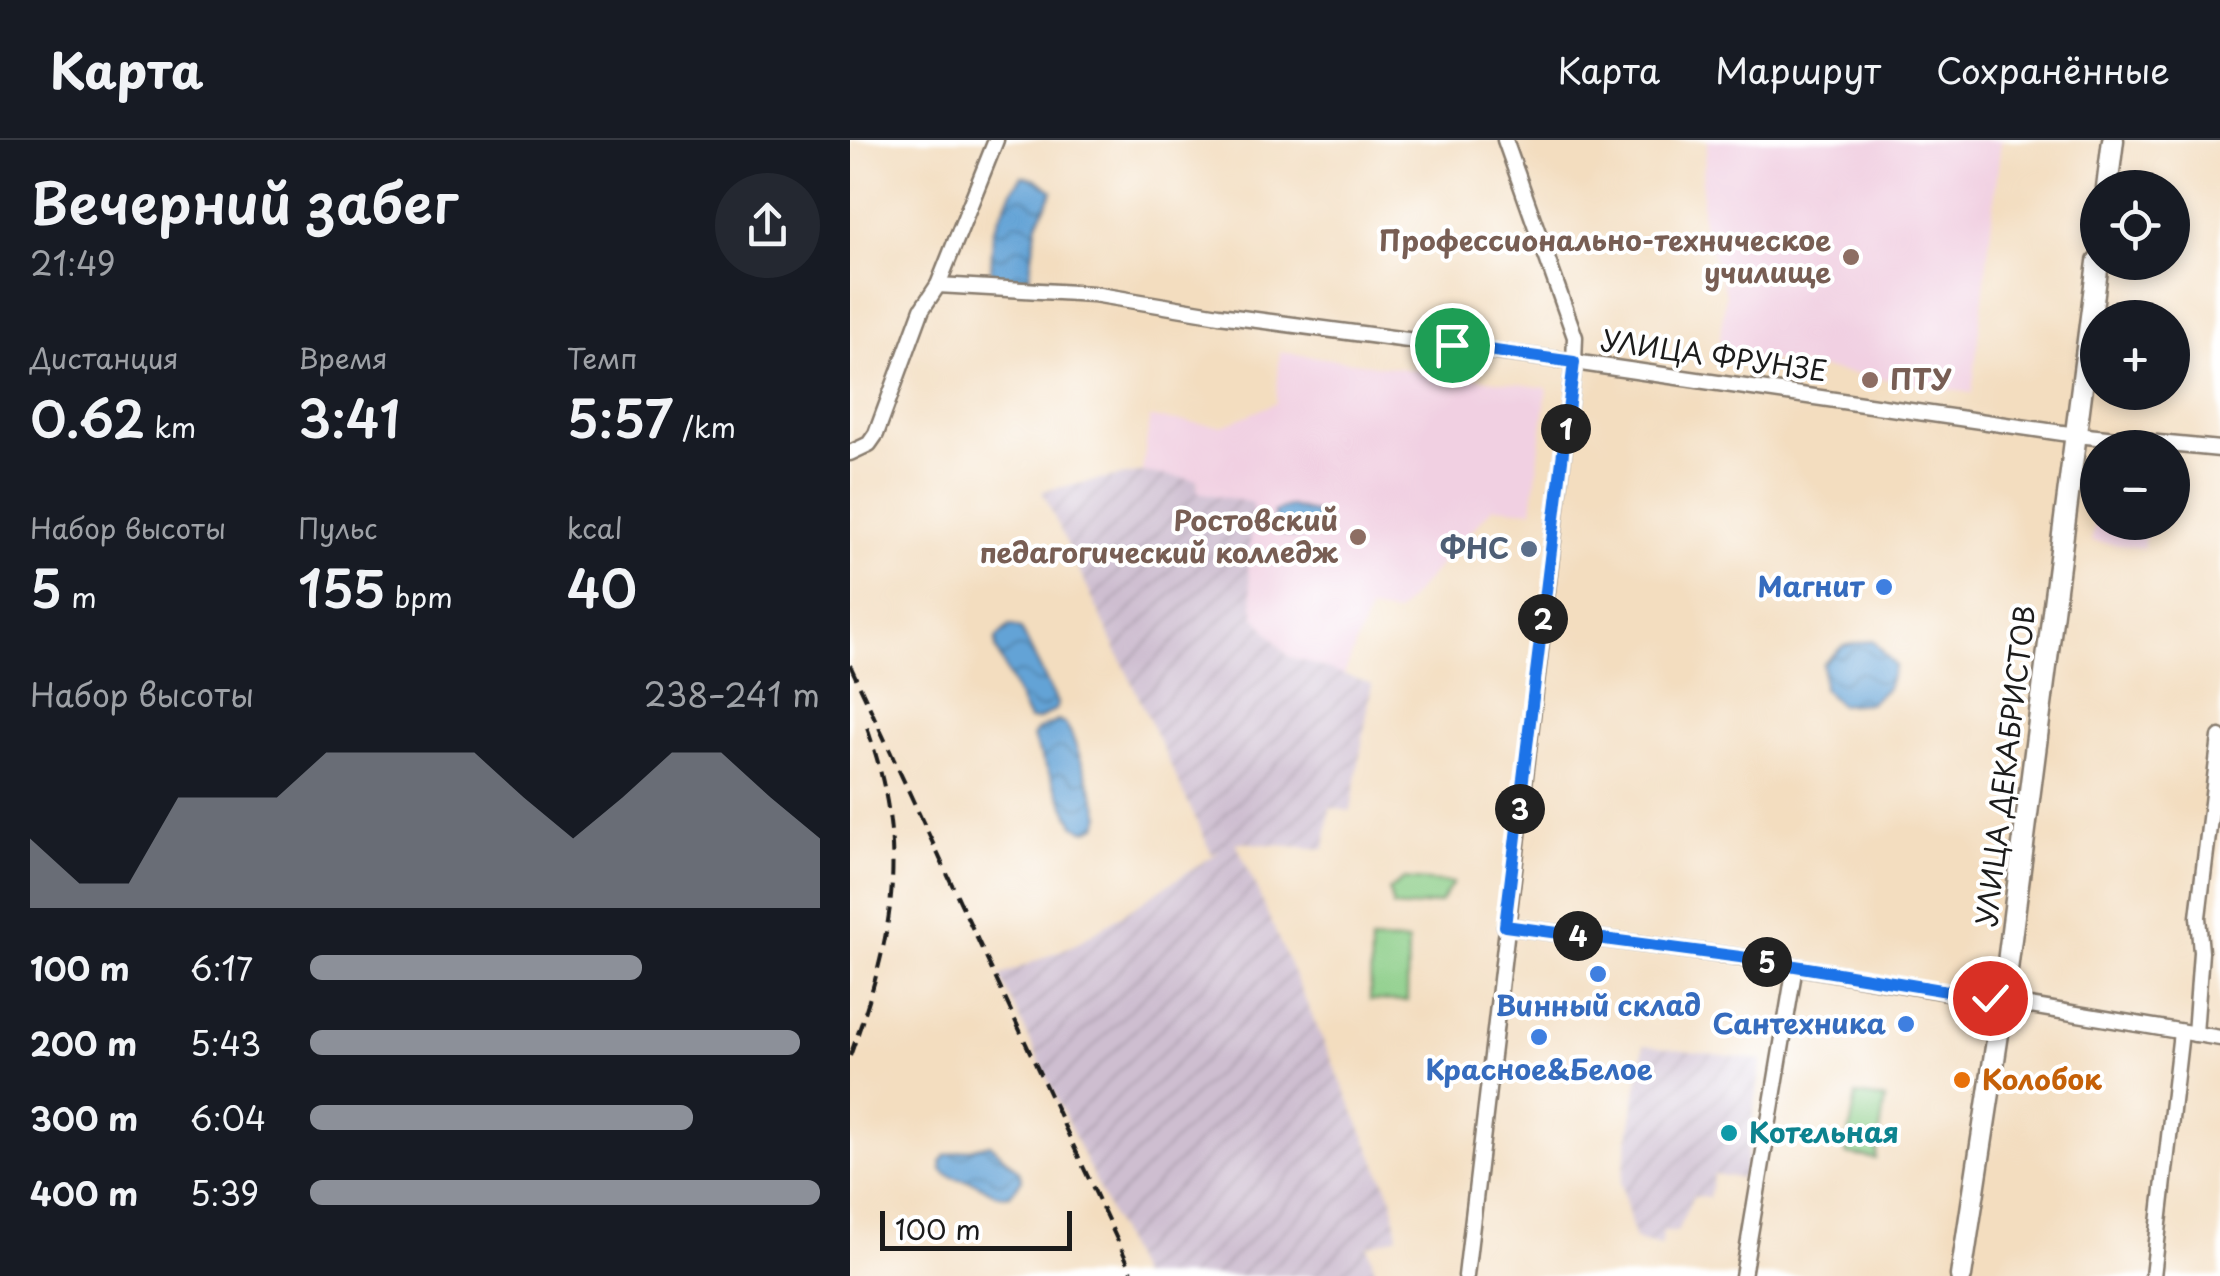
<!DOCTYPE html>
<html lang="ru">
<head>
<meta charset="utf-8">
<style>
	:root { --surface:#171b24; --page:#242831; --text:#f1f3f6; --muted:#9ea1a6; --line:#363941; --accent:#8c9099 }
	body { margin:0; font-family:"Playpen Sans",sans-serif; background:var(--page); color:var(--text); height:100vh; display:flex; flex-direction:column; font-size:38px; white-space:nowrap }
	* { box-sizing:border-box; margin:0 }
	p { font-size:32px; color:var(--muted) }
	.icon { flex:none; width:55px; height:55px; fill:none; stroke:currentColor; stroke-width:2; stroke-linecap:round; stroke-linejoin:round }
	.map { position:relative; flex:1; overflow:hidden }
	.drawer { display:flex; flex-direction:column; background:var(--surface); width:850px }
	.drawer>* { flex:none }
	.tools { position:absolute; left:1230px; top:30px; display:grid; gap:20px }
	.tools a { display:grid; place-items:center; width:110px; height:110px; border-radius:50%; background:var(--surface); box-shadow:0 5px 15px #0003; font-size:50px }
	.scale { position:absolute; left:30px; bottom:25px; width:192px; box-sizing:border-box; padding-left:10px; border:5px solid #1c1c1c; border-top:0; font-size:28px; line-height:35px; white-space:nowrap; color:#1c1c1c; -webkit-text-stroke:8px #fff; paint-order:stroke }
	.pin { position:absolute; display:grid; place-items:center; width:85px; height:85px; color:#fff; margin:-42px; border:5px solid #fff; border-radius:50%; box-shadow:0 2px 10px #0007 }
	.km { position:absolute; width:50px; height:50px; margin:-25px; border-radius:50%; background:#222; color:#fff; font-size:28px; line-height:50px; text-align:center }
	.round { display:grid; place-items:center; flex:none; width:105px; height:105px; border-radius:52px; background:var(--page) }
	.head { display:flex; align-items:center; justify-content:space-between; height:170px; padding:0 30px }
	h1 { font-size:55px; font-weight:600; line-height:75px }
	.stats { display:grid; grid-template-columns:repeat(3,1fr); gap:15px; height:170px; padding:10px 30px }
	.stats div { display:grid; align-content:center }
	.stats b { font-size:50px; font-weight:600 }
	.stats small { font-size:28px; font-weight:400 }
	.stats p { font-size:28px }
	.chart { height:280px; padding:20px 30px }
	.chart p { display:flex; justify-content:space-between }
	.chart svg { width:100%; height:180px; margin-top:10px; fill:var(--accent); opacity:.7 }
	ul { padding:0 30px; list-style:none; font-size:32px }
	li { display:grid; grid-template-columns:160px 120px 1fr; align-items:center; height:75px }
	li i { height:25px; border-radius:12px; background:var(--accent) }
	header { display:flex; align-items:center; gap:60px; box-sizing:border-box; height:140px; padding:0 50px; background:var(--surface); border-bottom:2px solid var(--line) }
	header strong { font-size:48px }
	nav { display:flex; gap:55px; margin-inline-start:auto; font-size:35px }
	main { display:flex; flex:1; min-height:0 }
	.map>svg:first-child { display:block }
</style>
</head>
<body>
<header>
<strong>Карта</strong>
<nav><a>Карта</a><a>Маршрут</a><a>Сохранённые</a></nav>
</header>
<main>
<section class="drawer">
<div class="head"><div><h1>Вечерний забег</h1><p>21:49</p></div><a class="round"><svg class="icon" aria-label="share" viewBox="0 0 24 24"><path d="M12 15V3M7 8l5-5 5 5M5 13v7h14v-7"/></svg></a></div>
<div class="stats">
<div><p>Дистанция</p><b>0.62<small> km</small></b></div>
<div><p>Время</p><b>3:41</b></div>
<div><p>Темп</p><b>5:57<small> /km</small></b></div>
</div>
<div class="stats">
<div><p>Набор высоты</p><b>5<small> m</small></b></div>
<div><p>Пульс</p><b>155<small> bpm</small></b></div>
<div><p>kcal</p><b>40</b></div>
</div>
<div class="chart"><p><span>Набор высоты</span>238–241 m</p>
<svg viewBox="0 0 160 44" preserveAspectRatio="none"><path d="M0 44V27L10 38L20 38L30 17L40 17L50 17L60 6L70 6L80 6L90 6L100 17L110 27L120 17L130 6L140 6L150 17L160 27V44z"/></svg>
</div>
<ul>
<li><b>100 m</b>6:17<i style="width:65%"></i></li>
<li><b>200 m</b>5:43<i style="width:96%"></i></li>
<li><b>300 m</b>6:04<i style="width:75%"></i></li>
<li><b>400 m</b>5:39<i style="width:100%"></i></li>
</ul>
</section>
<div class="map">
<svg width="1370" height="1136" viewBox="0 0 1370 1136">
	<defs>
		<pattern id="industrial-furrows" width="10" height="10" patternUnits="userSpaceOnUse" patternTransform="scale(2.5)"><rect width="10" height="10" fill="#cebed0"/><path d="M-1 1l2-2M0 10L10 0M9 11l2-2" fill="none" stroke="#b0a3b2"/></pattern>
		<pattern id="water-waves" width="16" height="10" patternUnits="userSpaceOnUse" patternTransform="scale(2.5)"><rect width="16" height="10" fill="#63a3d6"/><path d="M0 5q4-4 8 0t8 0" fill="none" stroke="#5184ad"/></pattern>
	</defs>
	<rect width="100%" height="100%" fill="#fff"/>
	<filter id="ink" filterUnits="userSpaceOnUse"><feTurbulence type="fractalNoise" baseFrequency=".01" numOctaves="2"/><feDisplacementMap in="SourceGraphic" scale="20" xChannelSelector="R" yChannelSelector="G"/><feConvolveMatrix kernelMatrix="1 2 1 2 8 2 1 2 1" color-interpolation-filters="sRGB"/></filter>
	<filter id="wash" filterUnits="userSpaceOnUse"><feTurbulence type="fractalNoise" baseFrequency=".0048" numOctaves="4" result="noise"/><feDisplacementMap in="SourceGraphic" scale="40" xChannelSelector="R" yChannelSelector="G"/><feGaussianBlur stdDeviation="2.25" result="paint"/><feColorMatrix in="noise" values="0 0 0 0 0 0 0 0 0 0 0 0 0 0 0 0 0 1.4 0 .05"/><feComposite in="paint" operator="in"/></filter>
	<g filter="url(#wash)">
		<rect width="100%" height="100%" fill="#f3ddbf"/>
		<!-- built -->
		<g fill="#f1d0e2">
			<polygon points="858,0 1151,0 1122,253 868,212 876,154 852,83 852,41"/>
			<polygon points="430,212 697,248 682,370 643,367 546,474 519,470 494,535 438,516 405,476 397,424 347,352 348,341 292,332 300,278 372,286 426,263"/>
			<polygon points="1247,367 1248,382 1297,383 1293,408 1242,401"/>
		</g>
		<!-- industrial -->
		<g fill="url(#industrial-furrows)">
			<polygon points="292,332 347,340 348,352 403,363 398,429 405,476 438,516 522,544 501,671 480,668 475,709 386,702 543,1060 548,1096 518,1106 527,1136 289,1136 150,836 228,803 370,711 362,714 192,351"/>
			<polygon points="794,905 912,920 894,1039 864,1034 859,1058 843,1056 827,1092 813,1091 811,1106 785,1100 771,1044"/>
		</g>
		<!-- park -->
		<g fill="#89cc85" stroke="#527450" stroke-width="2.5">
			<polygon points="554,739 603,743 590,763 555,768 543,767 539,750"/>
			<polygon points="521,801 558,802 557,861 520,860"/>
			<polygon points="1006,955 1035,959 1026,1019 996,1014"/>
		</g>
		<!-- water -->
		<g fill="url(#water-waves)" stroke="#406079" stroke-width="2.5">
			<polygon points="172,36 186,39 203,51 187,83 179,137 172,141 150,140 141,131 143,91 163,49"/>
			<polygon points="440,366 468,374 472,392 446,397 425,392 424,372"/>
			<polygon points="160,485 171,489 207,563 206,569 188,580 179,580 176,574 146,509 146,498"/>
			<polygon points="1023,500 1045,526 1037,548 1020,563 990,565 973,549 973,524 993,506"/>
			<polygon points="208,581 216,585 221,593 251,675 247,686 236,691 225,686 186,606 183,597 187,590"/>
			<path d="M 140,1004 L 169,1031 L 172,1040 L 160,1055 C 142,1058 137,1047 122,1042 C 110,1038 102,1040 92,1030 L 91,1022 L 96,1015 Z"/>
		</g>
	</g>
	<g filter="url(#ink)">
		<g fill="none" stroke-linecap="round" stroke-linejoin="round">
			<!-- street casing -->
			<g stroke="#887c6e" stroke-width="19">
				<g id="street">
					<polyline points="88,145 243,154 369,175 724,222 1226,295 1370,309"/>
					<polyline points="0,313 19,304 26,294 72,169 88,145 146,0"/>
					<polyline points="655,786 889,817 1370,898"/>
					<polyline points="1345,894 1351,812 1348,777 1370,597"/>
					<polyline points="616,1136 724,222 725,197 655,0"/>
					<polyline points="893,1136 945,826"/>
					<polyline points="1303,1136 1331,892"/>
				</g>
			</g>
			<!-- secondary casing -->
			<g stroke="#887c6e" stroke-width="25">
				<g id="secondary">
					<polyline points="1257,48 1263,0"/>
					<polyline points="1111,1136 1153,861 1248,122"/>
				</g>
			</g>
			<!-- street -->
			<use href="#street" stroke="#fff" stroke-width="14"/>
			<!-- secondary -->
			<use href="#secondary" stroke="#fff" stroke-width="20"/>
			<!-- rail -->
			<g stroke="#1c1c1c" stroke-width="4" stroke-dasharray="15 8" stroke-linecap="butt">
				<polyline points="0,525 284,1136"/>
				<path d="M 0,916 C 44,795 61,710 16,585"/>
			</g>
		</g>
	</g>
	<g fill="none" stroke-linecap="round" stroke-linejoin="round" filter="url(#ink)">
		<!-- route casing -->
		<g stroke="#fff" stroke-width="20">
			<polyline id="route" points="602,205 724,222 655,786 890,817 1140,858"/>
		</g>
		<!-- route -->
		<use href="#route" stroke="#1a73e8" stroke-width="12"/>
	</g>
	<!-- markers -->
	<g fill="#8d6e63" stroke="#fff" stroke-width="4">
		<circle cx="1001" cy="117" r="10"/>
		<circle cx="1020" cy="240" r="10"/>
		<circle cx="508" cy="397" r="10"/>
	</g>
	<circle fill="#5c6f8a" stroke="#fff" stroke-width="4" cx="679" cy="409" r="10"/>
	<g fill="#3f7fe0" stroke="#fff" stroke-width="4">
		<circle cx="1034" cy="447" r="10"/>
		<circle cx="748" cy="834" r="10"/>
		<circle cx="1056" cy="884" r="10"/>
		<circle cx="689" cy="897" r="10"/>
	</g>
	<circle fill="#e8710a" stroke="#fff" stroke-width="4" cx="1112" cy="940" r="10"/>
	<circle fill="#0f9aa8" stroke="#fff" stroke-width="4" cx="879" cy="993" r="10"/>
	<g text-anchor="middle" stroke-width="8" stroke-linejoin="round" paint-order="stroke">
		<!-- education labels -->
		<g font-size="28" font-weight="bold" fill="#785e54" stroke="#fff" text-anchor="end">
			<text x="981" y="111">Профессионально-техническое<tspan x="981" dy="32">училище</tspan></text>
			<text x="1040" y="250" text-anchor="start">ПТУ</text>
			<text x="488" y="391">Ростовский<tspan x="488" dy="32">педагогический колледж</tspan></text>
		</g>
		<!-- street labels -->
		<g font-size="28" fill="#1c1c1c" stroke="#fff">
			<text transform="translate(864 216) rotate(8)" y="10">УЛИЦА ФРУНЗЕ</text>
			<text transform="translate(1156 626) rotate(-83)" y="10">УЛИЦА ДЕКАБРИСТОВ</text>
		</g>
		<!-- service labels -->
		<g font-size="28" font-weight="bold" fill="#4e5e75" stroke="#fff" text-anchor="end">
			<text x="659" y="419">ФНС</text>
		</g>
		<!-- shop labels -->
		<g font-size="28" font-weight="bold" fill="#366cbe" stroke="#fff" text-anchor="end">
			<text x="1014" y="457">Магнит</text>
			<text x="748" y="876" text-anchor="middle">Винный склад</text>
			<text x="1036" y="894">Сантехника</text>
			<text x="689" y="940" text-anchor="middle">Красное&amp;Белое</text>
		</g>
		<!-- food labels -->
		<g font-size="28" font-weight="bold" fill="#c56008" stroke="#fff" text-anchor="start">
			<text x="1132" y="950">Колобок</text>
		</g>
		<!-- culture labels -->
		<g font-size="28" font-weight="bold" fill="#0d838f" stroke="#fff" text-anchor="start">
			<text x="899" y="1003">Котельная</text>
		</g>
	</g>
</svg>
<div class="tools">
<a><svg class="icon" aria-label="locate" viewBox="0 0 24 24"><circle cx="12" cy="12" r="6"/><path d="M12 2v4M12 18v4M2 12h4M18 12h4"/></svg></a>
<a>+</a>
<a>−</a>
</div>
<div class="scale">100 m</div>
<div class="pin" style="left:602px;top:205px;background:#1e9e55"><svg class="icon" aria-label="arrive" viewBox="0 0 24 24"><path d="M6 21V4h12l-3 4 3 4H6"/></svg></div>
<div class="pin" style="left:1140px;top:858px;background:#d93025"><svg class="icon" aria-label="check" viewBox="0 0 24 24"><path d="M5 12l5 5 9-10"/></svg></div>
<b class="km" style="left:716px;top:289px">1</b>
<b class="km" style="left:693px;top:479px">2</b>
<b class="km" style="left:670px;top:669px">3</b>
<b class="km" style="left:728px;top:796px">4</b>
<b class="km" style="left:917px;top:822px">5</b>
</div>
</main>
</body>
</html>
